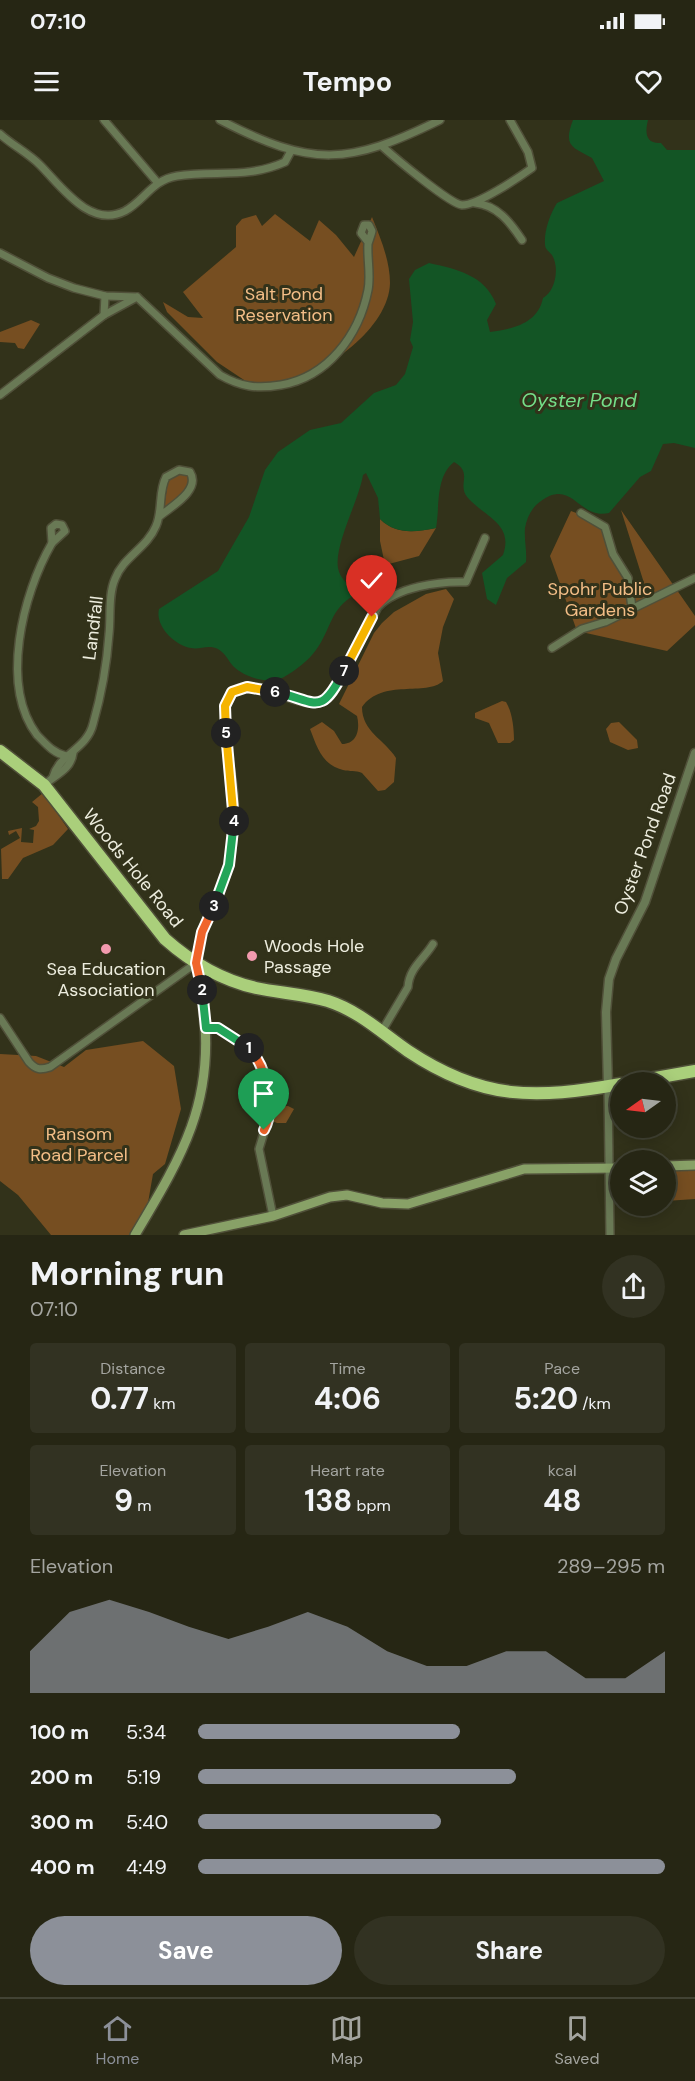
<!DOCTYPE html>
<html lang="en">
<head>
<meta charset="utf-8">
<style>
	:root { --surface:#262614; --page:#323222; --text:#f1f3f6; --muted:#a4a5a0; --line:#424334; --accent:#8c9099 }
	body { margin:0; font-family:"DM Sans",sans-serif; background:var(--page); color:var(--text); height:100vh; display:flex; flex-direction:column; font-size:22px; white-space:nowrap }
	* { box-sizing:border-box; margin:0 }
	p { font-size:20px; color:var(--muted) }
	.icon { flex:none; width:33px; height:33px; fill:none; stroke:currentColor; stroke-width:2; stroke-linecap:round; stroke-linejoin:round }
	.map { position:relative; height:1115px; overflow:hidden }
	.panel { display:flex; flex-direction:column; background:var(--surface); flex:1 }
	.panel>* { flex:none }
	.needle { width:39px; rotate:256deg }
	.tools { position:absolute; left:610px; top:952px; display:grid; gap:12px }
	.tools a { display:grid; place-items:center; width:66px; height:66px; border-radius:50%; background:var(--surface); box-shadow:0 3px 15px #0003,0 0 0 2px var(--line); font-size:30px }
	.pin { position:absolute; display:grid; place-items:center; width:51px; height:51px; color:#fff; margin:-62px -26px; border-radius:50% 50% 50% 0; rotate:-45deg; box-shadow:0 0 6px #0007 }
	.pin .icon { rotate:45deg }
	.km { position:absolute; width:30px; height:30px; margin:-15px; border-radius:50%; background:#222; color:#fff; font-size:16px; line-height:30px; text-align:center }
	.round { display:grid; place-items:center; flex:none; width:63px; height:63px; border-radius:32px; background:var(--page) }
	.headline { display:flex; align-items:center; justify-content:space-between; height:102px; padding:0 30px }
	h1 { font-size:33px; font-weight:700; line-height:45px }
	.stats { display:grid; grid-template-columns:repeat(3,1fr); gap:9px; height:102px; padding:6px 30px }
	.stats div { display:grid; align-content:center; border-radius:6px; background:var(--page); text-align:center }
	.stats b { font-size:30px; font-weight:700 }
	.stats small { font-size:16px; font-weight:400 }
	.stats p { font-size:16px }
	.chart { height:168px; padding:12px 30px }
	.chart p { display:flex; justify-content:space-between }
	.chart svg { width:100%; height:108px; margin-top:6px; fill:var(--accent); opacity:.7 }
	.action { display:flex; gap:12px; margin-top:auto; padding:12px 30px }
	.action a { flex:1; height:69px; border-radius:36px; background:var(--accent); color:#fff; font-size:24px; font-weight:700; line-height:69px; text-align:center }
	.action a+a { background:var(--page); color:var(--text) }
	ul { padding:0 30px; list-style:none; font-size:20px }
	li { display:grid; grid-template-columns:96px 72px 1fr; align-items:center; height:45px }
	li i { height:15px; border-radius:8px; background:var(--accent) }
	.status { display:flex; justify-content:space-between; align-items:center; height:42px; padding:0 30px; background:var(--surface); direction:ltr }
	.status svg { height:16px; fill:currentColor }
	header { display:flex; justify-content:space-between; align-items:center; height:78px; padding:0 30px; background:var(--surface); font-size:27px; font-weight:700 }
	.tabs { display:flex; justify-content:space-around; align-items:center; height:84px; border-top:2px solid var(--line); background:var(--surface); font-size:16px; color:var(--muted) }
	.tabs a { display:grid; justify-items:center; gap:3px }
	.tabs .selected { color:var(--accent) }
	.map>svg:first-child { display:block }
</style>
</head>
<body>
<div class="status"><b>07:10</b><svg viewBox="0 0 49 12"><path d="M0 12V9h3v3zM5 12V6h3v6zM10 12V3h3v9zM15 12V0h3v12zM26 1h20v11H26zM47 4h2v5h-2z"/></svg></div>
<header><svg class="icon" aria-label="menu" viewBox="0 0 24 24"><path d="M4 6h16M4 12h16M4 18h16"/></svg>Tempo<svg class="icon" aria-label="heart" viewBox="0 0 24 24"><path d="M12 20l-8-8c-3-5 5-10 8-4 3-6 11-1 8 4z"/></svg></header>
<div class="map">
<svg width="695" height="1115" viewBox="0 0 695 1115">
	<rect width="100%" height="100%" fill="#32321a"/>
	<!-- green -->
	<g fill="#764e21">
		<path d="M 275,94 L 310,121 L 319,100 L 336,115 L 354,137 L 372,97 C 380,117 390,140 390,163 C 389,208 326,253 285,262 C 275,264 264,265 253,266 L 217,242 L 167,192 L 163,182 L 188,197 L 203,198 L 183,172 L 236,127 L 236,106 L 242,99 L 256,95 L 262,106 Z"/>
		<polygon points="31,200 40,204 24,229 18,228 15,223 0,222 0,212"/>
		<polygon points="180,353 190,356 189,367 164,389 168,360"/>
		<polygon points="621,390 695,496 695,505 667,531 577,511 550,436 571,391 595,400 608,415 627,460 644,463"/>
		<path d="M 380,399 C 396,415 415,412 436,408 L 419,436 L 385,445 L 380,421 Z"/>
		<path d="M 446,469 L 454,479 L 443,507 L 438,533 L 443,561 C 426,577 383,558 362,587 C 362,612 384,619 396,638 L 394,662 L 385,670 L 378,671 L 362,653 C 355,650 350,652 343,650 C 322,645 317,627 310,609 L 322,602 L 334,611 L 342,624 C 358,624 360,608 357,596 L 339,584 L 374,513 L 382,503 L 394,492 L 426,474 Z"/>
		<path d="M 502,581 L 506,582 C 512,592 514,607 514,620 L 510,623 L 498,623 L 489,603 L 475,598 L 475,593 Z"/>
		<polygon points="619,602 637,620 638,628 628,630 610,622 606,609 611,603"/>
		<polygon points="43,673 68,709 53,725 23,738 8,759 2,759 1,729 20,718 16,711 9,715 8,711 22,708 21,722 33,723 34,710 29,709 36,706 39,701 38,687 32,682"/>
		<polygon points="143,921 174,946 181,989 165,1044 153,1054 145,1100 135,1115 51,1115 18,1075 0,1061 0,934 36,936 64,947 86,930"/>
		<polygon points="288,986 294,989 286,1003 277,1003 270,1000 270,987"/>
		<polygon points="695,1050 695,1079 666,1081 666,1051"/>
	</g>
	<!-- water -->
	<path fill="#135525" d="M 573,0 L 648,0 C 645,12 645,24 661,23 L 667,30 L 695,30 L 695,328 L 674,323 L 663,324 L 651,351 L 640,357 L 609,393 C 578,400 573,358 541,381 C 532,387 527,397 525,408 C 524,419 527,431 526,442 L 507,458 L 496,485 L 487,479 L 482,453 L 503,435 C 514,404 485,397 468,378 C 456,365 474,353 454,342 C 435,357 440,387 436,408 C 416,412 396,415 380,399 L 378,378 L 366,353 L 363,355 C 359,380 334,425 338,448 C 340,460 351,465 355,475 C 330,488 331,510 316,530 C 308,541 296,550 284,557 C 270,565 245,558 233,546 C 228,540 225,533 218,529 C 208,524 200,530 191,528 C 174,525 155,506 159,489 L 218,451 L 249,397 L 265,350 L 278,332 L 310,310 L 341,303 L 374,273 L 396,265 L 405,254 L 413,227 L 410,220 L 413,202 L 409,159 L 415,150 L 429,143 C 456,149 485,155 496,184 L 487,200 L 490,212 C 514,209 538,203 543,178 C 555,172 560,148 552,135 C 549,131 545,130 545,124 C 544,111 550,94 557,83 L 604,61 L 592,38 C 572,27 563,26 573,0 Z"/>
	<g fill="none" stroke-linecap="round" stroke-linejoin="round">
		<!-- minor casing -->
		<g stroke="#505039" stroke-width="10">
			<g id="minor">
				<polyline points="104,0 157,62"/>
				<path d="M 220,0 C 313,48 348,45 440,0"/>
				<path d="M 0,14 C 12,25 28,33 40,45 C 61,66 90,109 125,91 C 145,80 152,60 177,56 C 216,50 247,59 285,42 L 291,31"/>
				<path d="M 383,27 C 394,37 450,84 462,85 C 478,85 518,58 532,48 L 528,32 L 510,0"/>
				<path d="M 475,83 C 497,85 510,102 522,120"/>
				<path d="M 0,133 L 48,158 L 74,168 L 105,176 L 137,177 L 220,255 C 241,267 257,269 281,265 C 328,257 359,215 368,170 C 371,155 367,139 368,124 C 369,120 371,116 372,111 L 369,105 L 364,105 L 361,113 L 368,122"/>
				<polyline points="104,195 137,177"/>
				<polyline points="0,275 104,195 105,176"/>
				<polyline points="581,393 605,407 613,434 628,458 632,488"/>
				<polygon points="56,404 62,405 65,411 52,423 51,408"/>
				<path d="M 52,423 C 22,475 0,566 37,615 C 46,624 53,633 66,636"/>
				<polyline points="552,528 582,509 605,502 695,458"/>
				<path d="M 53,657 C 59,634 87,629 93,604 C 101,576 107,543 109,514 C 111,497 108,475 115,459 C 123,437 147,428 156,406 C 163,390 158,372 166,357 L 179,350 L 190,352 C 201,370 172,386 160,396"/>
				<path d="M 44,665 C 55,655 71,650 73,633"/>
				<path d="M 0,898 L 29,942 C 36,950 41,950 50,947 L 196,843 C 198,833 199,822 202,812 C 210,789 224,768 229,744 C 234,722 235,698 234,676 C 233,654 214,582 235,570 C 266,553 307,604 333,572 L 378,487 C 397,467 439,461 466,462 L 485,418"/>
				<polyline points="206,908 218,908 238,920 254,933 262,948 268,999 259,1029 273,1096"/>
				<path d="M 382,911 L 408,867 C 409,848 424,839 433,824"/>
				<polyline points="608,966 610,1115"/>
			</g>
		</g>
		<!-- tertiary casing -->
		<g stroke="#505039" stroke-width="11">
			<polyline id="tertiary" points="608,966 606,892 609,859 616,839 645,782 695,633"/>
		</g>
		<!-- secondary casing -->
		<g stroke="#505039" stroke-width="12">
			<g id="secondary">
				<polyline points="666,1046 695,1045"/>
				<path d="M 135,1115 C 180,1039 214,985 204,893 C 202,875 202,859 196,843"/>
				<polyline points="184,1115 273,1096 330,1077 347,1075 382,1083 408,1084 524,1049 621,1048"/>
			</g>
		</g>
		<!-- trunk casing -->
		<g stroke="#505039" stroke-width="15">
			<g id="trunk">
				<path d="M 0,631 L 44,665 L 165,819 C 192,843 221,860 256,868 C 280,873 304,874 328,881 C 359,891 382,913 408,931 C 483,981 535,979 621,964"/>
				<polyline points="627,963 695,951"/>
			</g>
		</g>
		<!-- minor -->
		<use href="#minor" stroke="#697955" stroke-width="7"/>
		<!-- tertiary -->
		<use href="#tertiary" stroke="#697955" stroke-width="8"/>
		<!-- secondary -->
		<use href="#secondary" stroke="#88a167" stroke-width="9"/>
		<!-- trunk -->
		<use href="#trunk" stroke="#aacf7b" stroke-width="12"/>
	</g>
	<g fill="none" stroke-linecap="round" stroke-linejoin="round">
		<!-- split-1 casing -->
		<g stroke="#fff" stroke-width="12">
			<path id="split-1" d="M 249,928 C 266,946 276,988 264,1010"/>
		</g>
		<!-- split-2 casing -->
		<g stroke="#fff" stroke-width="12">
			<polyline id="split-2" points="202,870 206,908 218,908 249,928"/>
		</g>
		<!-- split-3 casing -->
		<g stroke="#fff" stroke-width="12">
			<polyline id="split-3" points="202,870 196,843 202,812 214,786"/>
		</g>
		<!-- split-4 casing -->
		<g stroke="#fff" stroke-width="12">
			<polyline id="split-4" points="214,786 229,745 234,701"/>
		</g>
		<!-- split-5 casing -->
		<g stroke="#fff" stroke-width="12">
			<polyline id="split-5" points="226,613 234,701"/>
		</g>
		<!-- split-6 casing -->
		<g stroke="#fff" stroke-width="12">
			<polyline id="split-6" points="226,613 225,586 232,572 247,567 275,572"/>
		</g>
		<!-- split-7 casing -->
		<g stroke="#fff" stroke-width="12">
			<path id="split-7" d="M 275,572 C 317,581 320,598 344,551"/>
		</g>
		<!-- split-8 casing -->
		<g stroke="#fff" stroke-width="12">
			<polyline id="split-8" points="344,551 372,497"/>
		</g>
		<!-- split-1 -->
		<use href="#split-1" stroke="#f0652b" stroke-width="8"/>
		<!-- split-2 -->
		<use href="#split-2" stroke="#22a559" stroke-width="8"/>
		<!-- split-3 -->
		<use href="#split-3" stroke="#f0652b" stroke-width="8"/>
		<!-- split-4 -->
		<use href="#split-4" stroke="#22a559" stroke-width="8"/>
		<!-- split-5 -->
		<use href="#split-5" stroke="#f5b400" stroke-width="8"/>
		<!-- split-6 -->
		<use href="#split-6" stroke="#f5b400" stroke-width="8"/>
		<!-- split-7 -->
		<use href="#split-7" stroke="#22a559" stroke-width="8"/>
		<!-- split-8 -->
		<use href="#split-8" stroke="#f5b400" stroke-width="8"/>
	</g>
	<!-- markers -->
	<g fill="#f29aae" stroke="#32321a" stroke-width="2">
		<circle cx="106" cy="829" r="6"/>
		<circle cx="252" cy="836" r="6"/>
	</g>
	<g text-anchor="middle" stroke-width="6" stroke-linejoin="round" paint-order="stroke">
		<!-- park labels -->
		<g font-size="18" fill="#f4be87" stroke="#32321a">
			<text x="284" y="180">Salt Pond<tspan x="284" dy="21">Reservation</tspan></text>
			<text x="600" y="475">Spohr Public<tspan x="600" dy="21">Gardens</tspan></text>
			<text x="79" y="1020">Ransom<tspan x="79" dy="21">Road Parcel</tspan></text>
		</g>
		<!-- street labels -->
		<g font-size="18" fill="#ededde" stroke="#32321a">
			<text transform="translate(93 508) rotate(-83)" y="6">Landfall</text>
			<text transform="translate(645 724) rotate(-70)" y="6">Oyster Pond Road</text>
			<text transform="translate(133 748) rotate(51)" y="6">Woods Hole Road</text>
		</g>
		<!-- poi labels -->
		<g font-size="18" fill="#ededde" stroke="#32321a" text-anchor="start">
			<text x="264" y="832">Woods Hole<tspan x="264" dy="21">Passage</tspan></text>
			<text x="106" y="855" text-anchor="middle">Sea Education<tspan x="106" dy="21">Association</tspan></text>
		</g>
		<!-- water labels -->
		<g font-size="20" font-style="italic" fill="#74df89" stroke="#32321a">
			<text x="579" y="287">Oyster Pond</text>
		</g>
	</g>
</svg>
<div class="tools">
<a><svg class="needle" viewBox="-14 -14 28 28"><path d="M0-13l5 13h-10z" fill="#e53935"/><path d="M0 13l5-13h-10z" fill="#a4a5a0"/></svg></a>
<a><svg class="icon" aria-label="layers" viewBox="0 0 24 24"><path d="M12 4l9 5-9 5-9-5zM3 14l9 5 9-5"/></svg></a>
</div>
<div class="pin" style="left:264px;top:1010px;background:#1e9e55"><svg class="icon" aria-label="arrive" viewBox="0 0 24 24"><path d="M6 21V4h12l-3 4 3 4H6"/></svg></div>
<div class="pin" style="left:372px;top:497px;background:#d93025"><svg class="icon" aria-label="check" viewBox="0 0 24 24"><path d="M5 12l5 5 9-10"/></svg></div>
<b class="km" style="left:249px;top:928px">1</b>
<b class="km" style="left:202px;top:870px">2</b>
<b class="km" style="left:214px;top:786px">3</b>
<b class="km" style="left:234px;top:701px">4</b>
<b class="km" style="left:226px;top:613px">5</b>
<b class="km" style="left:275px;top:572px">6</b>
<b class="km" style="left:344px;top:551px">7</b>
</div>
<section class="panel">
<div class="headline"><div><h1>Morning run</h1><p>07:10</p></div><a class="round"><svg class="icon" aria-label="share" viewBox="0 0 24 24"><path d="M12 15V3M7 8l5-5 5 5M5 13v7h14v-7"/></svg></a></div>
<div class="stats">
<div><p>Distance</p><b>0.77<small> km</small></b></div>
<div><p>Time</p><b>4:06</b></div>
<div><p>Pace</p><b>5:20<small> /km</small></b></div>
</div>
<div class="stats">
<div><p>Elevation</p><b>9<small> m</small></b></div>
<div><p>Heart rate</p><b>138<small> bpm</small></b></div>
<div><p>kcal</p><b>48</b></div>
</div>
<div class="chart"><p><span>Elevation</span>289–295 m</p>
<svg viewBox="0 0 160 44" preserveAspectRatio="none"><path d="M0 44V27L10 11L20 6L30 11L40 17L50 22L60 17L70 11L80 17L90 27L100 33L110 33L120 27L130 27L140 38L150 38L160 27V44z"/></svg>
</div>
<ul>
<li><b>100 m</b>5:34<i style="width:56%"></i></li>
<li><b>200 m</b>5:19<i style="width:68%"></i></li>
<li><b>300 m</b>5:40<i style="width:52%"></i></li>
<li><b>400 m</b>4:49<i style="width:100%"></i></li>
</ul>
<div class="action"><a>Save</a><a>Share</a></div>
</section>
<nav class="tabs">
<a class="selected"><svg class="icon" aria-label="home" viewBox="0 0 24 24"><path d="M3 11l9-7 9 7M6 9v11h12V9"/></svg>Home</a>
<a><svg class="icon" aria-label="map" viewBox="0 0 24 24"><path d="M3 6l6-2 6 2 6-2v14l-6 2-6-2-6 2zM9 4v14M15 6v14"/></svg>Map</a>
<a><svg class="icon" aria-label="saved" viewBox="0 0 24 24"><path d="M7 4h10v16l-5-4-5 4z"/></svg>Saved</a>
</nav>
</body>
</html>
